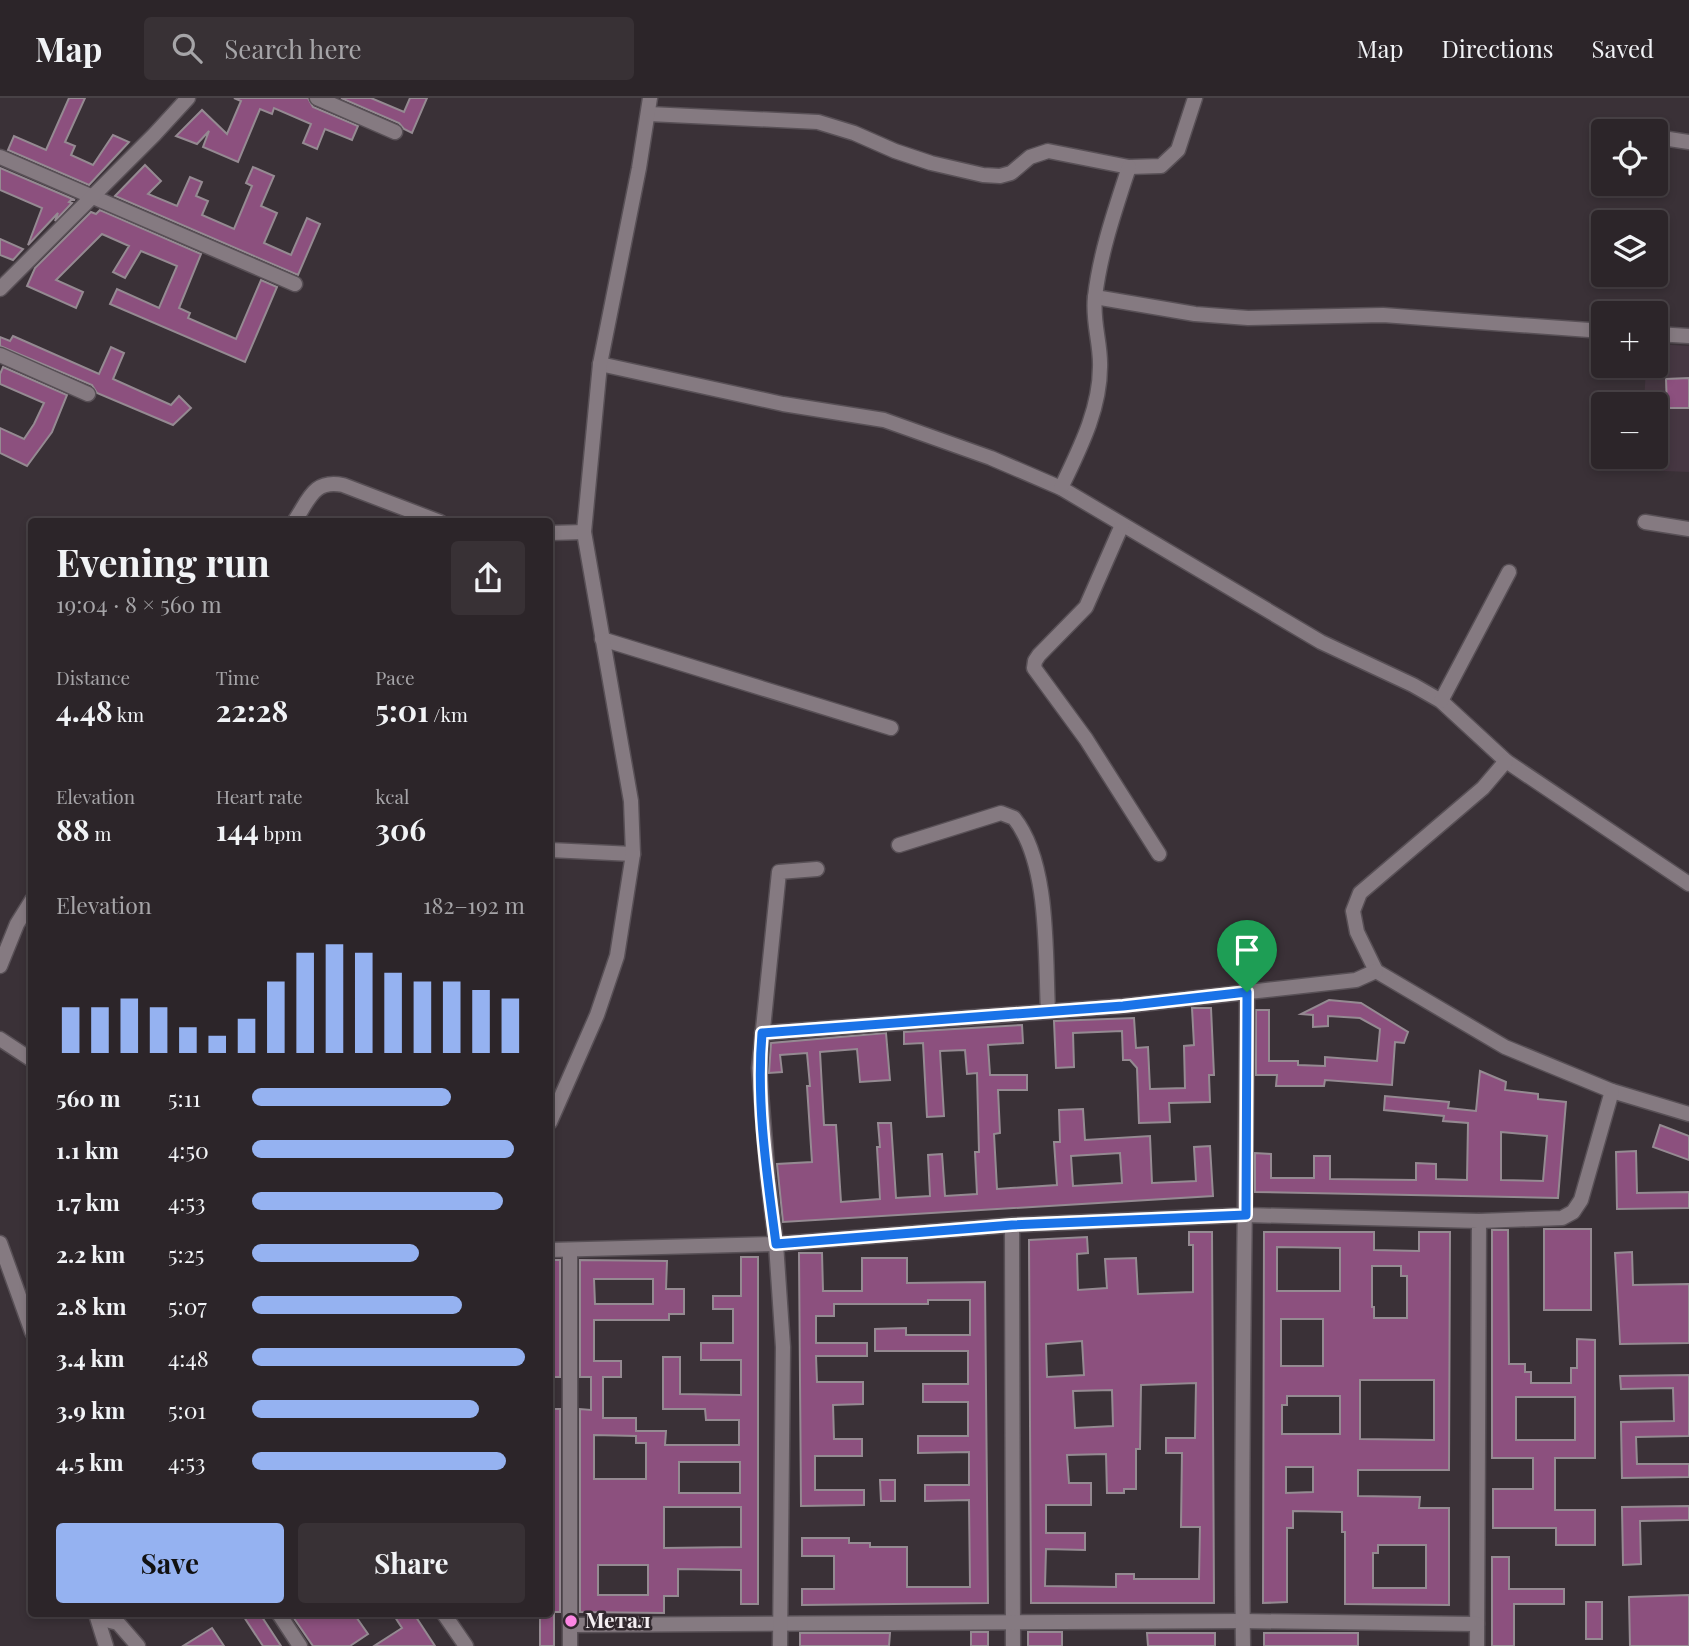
<!DOCTYPE html>
<html lang="en">
<head>
<meta charset="utf-8">
<style>
	:root { --surface:#2c2529; --page:#383135; --text:#f1f3f6; --muted:#a6a5a8; --line:#484246; --accent:#95b2f1 }
	body { margin:0; font-family:"Playfair Display",serif; background:var(--page); color:var(--text); height:100vh; display:flex; flex-direction:column; font-size:26px; white-space:nowrap }
	* { box-sizing:border-box; margin:0 }
	p { font-size:23px; color:var(--muted) }
	.icon { flex:none; width:38px; height:38px; fill:none; stroke:currentColor; stroke-width:2; stroke-linecap:round; stroke-linejoin:round }
	.map { position:relative; flex:1; overflow:hidden }
	.drawer { position:absolute; left:28px; top:420px; width:525px; height:1099px; display:flex; flex-direction:column; background:var(--surface); border-radius:7px; box-shadow:0 4px 10px #0003,0 0 0 2px var(--line) }
	.drawer>* { flex:none }
	.tools { position:absolute; left:1591px; top:21px; display:grid; gap:14px }
	.tools a { display:grid; place-items:center; width:77px; height:77px; border-radius:7px; background:var(--surface); box-shadow:0 4px 10px #0003,0 0 0 2px var(--line); font-size:35px }
	.pin { position:absolute; display:grid; place-items:center; width:60px; height:60px; color:#fff; margin:-72px -30px; border-radius:50% 50% 50% 0; rotate:-45deg; box-shadow:0 0 7px #0007 }
	.pin .icon { rotate:45deg }
	.round { display:grid; place-items:center; flex:none; width:74px; height:74px; border-radius:7px; background:var(--page) }
	.head { display:flex; align-items:center; justify-content:space-between; height:119px; padding:0 28px }
	h1 { font-size:38px; font-weight:700; line-height:52px }
	.metrics { display:grid; grid-template-columns:repeat(3,1fr); gap:10px; height:119px; padding:7px 28px }
	.metrics div { display:grid; align-content:center }
	.metrics b { font-size:30px; font-weight:700 }
	.metrics small { font-size:19px; font-weight:400 }
	.metrics p { font-size:19px }
	.chart { height:196px; padding:14px 28px }
	.chart p { display:flex; justify-content:space-between }
	.chart svg { width:100%; height:126px; margin-top:7px; stroke:var(--accent); stroke-width:6 }
	.action { display:flex; gap:14px; margin-top:auto; padding:14px 28px }
	.action a { flex:1; height:80px; border-radius:7px; background:var(--accent); color:#111; font-size:28px; font-weight:700; line-height:80px; text-align:center }
	.action a+a { background:var(--page); color:var(--text) }
	ul { padding:0 28px; list-style:none; font-size:23px }
	li { display:grid; grid-template-columns:112px 84px 1fr; align-items:center; height:52px }
	li i { height:18px; border-radius:9px; background:var(--accent) }
	header { display:flex; align-items:center; gap:42px; box-sizing:border-box; height:98px; padding:0 35px; background:var(--surface); border-bottom:2px solid var(--line) }
	header strong { font-size:33px }
	nav { display:flex; gap:38px; margin-inline-start:auto; font-size:24px }
	.search { width:490px; height:63px; background:var(--page); display:flex; align-items:center; gap:18px; box-sizing:border-box; padding:0 24px; border-radius:7px; color:var(--muted); font-size:26px }
	.map>svg:first-child { display:block }
</style>
</head>
<body>
<header>
<strong>Map</strong>
<div class="search"><svg class="icon" aria-label="search" viewBox="0 0 24 24"><circle cx="10" cy="10" r="6"/><path d="M15 15l6 6"/></svg>Search here</div>
<nav><a>Map</a><a>Directions</a><a>Saved</a></nav>
</header>
<div class="map">
<svg width="1689" height="1548" viewBox="0 0 1689 1548">
	<rect width="100%" height="100%" fill="#3a3137"/>
	<!-- built -->
	<polygon fill="#463742" points="1656,246 1689,248 1689,374 1641,372 1642,359 1656,359 1656,306 1644,306 1646,268 1656,268"/>
	<!-- building -->
	<g fill="#8c507e" stroke="#958a92" stroke-width="2" fill-rule="evenodd">
		<polygon points="69,0 85,0 65,44 75,48 71,57 93,67 113,37 129,44 89,87 8,52 14,38 46,52"/>
		<polygon points="234,0 308,0 313,9 358,28 352,42 325,31 317,51 303,45 311,26 274,10 272,16 260,11 238,64 203,49 209,33 197,46 176,38 202,12 227,36 241,3"/>
		<polygon points="341,0 371,0 404,14 410,0 427,0 412,35 404,31 399,25"/>
		<polygon points="145,67 161,83 148,96 177,108 190,79 202,84 196,98 208,103 202,117 234,131 252,88 246,85 253,69 274,78 261,108 277,115 264,145 291,157 307,120 320,126 298,177 115,98"/>
		<polygon points="0,70 75,102 71,102 69,104 72,105 55,123 58,115 28,147 42,110 0,92"/>
		<polygon points="100,112 201,156 179,210 190,215 188,220 236,241 261,182 277,189 245,264 110,206 117,191 159,210 177,168 141,153 125,180 113,174 129,148 102,136 56,182 83,194 76,210 27,188 35,170 91,114 96,116"/>
		<polygon points="0,141 23,151 13,162 0,157"/>
		<polygon points="13,238 99,276 111,249 124,255 113,281 171,307 179,298 191,310 173,327 97,295 92,287 0,248 0,239 10,243"/>
		<polygon points="3,269 67,297 52,334 27,368 0,355 0,330 24,341 34,326 44,305 0,286 0,276"/>
		<polygon points="1689,280 1689,310 1667,310 1666,281"/>
		<polygon points="1329,902 1361,905 1408,934 1404,945 1395,944 1392,987 1325,982 1324,988 1276,988 1277,977 1256,977 1256,912 1269,912 1269,963 1298,963 1298,967 1325,968 1325,959 1377,963 1380,931 1360,920 1328,918 1328,928 1313,929 1313,917 1301,916"/>
		<polygon points="1192,910 1211,910 1214,977 1209,977 1210,1004 1169,1005 1170,1024 1139,1025 1137,970 1130,962 1123,962 1122,933 1073,935 1074,969 1056,970 1054,923 1134,920 1136,950 1148,949 1150,991 1185,990 1184,948 1194,947"/>
		<path d="M 1022,927 L 1023,945 L 988,947 L 990,977 L 1027,977 L 1027,992 L 998,992 L 1000,1035 L 994,1036 L 997,1091 L 1057,1087 L 1054,1044 L 1060,1044 L 1059,1012 L 1083,1011 L 1085,1042 L 1150,1038 L 1152,1085 L 1196,1083 L 1194,1049 L 1210,1048 L 1213,1098 L 783,1124 L 777,1066 L 812,1064 L 807,988 L 810,988 L 807,955 L 780,957 L 782,974 L 769,975 L 771,945 L 886,935 L 890,982 L 860,984 L 857,951 L 820,954 L 824,1027 L 836,1027 L 841,1104 L 880,1101 L 877,1049 L 880,1049 L 878,1025 L 891,1025 L 896,1100 L 930,1098 L 928,1057 L 942,1056 L 945,1098 L 977,1096 L 975,1054 L 979,1054 L 977,975 L 967,976 L 965,952 L 940,953 L 944,1018 L 927,1019 L 923,945 L 904,946 L 904,934 ZM 1120,1055 L 1122,1085 L 1073,1088 L 1071,1058 Z"/>
		<path d="M 1480,973 L 1506,984 L 1505,992 L 1538,996 L 1538,1001 L 1566,1004 L 1558,1100 L 1255,1094 L 1255,1055 L 1271,1056 L 1271,1080 L 1314,1080 L 1314,1058 L 1330,1058 L 1330,1081 L 1416,1082 L 1416,1065 L 1436,1066 L 1436,1081 L 1467,1082 L 1468,1025 L 1443,1023 L 1444,1018 L 1384,1012 L 1385,998 L 1449,1004 L 1448,1010 L 1476,1013 ZM 1501,1034 L 1547,1038 L 1543,1083 L 1501,1082 Z"/>
		<polygon points="1660,1027 1689,1038 1689,1062 1653,1049"/>
		<polygon points="1636,1053 1637,1095 1689,1094 1689,1110 1617,1111 1616,1054"/>
		<rect x="1544" y="1131" width="47" height="81"/>
		<path d="M 1492,1132 L 1508,1132 L 1509,1266 L 1525,1266 L 1525,1274 L 1531,1274 L 1531,1285 L 1571,1285 L 1571,1270 L 1577,1270 L 1577,1241 L 1595,1242 L 1595,1360 L 1555,1360 L 1555,1412 L 1595,1412 L 1595,1447 L 1556,1447 L 1556,1430 L 1493,1430 L 1493,1391 L 1533,1391 L 1533,1360 L 1492,1360 ZM 1516,1299 L 1575,1299 L 1575,1342 L 1516,1342 Z"/>
		<path d="M 1189,1134 L 1212,1134 L 1214,1505 L 1031,1505 L 1029,1142 L 1087,1139 L 1088,1155 L 1077,1156 L 1078,1192 L 1107,1190 L 1105,1161 L 1136,1160 L 1138,1196 L 1193,1194 L 1193,1147 L 1189,1147 ZM 1082,1243 L 1084,1277 L 1047,1279 L 1046,1246 ZM 1196,1285 L 1195,1340 L 1166,1340 L 1166,1355 L 1182,1355 L 1181,1429 L 1200,1429 L 1199,1481 L 1134,1481 L 1134,1476 L 1116,1476 L 1116,1489 L 1045,1488 L 1046,1451 L 1085,1452 L 1085,1435 L 1046,1435 L 1046,1407 L 1091,1407 L 1091,1385 L 1069,1385 L 1067,1357 L 1106,1356 L 1107,1395 L 1124,1395 L 1124,1391 L 1136,1391 L 1136,1351 L 1140,1351 L 1141,1287 ZM 1112,1292 L 1113,1328 L 1075,1330 L 1073,1293 Z"/>
		<path d="M 1264,1134 L 1374,1134 L 1374,1152 L 1419,1153 L 1419,1134 L 1450,1134 L 1449,1372 L 1358,1372 L 1358,1398 L 1420,1399 L 1419,1410 L 1449,1410 L 1449,1507 L 1345,1506 L 1345,1434 L 1342,1434 L 1342,1414 L 1293,1413 L 1293,1430 L 1287,1430 L 1287,1504 L 1263,1505 ZM 1277,1149 L 1340,1150 L 1340,1193 L 1277,1193 ZM 1372,1168 L 1401,1168 L 1401,1178 L 1407,1178 L 1407,1220 L 1374,1220 L 1374,1209 L 1372,1209 ZM 1281,1221 L 1323,1221 L 1323,1268 L 1281,1268 ZM 1360,1282 L 1434,1282 L 1434,1342 L 1360,1341 ZM 1287,1298 L 1340,1298 L 1340,1336 L 1282,1336 L 1282,1307 L 1287,1307 ZM 1286,1369 L 1313,1369 L 1313,1394 L 1286,1395 ZM 1378,1447 L 1426,1447 L 1426,1490 L 1373,1490 L 1373,1455 L 1378,1455 Z"/>
		<polygon points="1632,1154 1633,1187 1689,1186 1689,1245 1620,1246 1615,1155"/>
		<polygon points="799,1155 822,1155 823,1193 862,1193 862,1160 907,1160 907,1185 985,1184 988,1505 802,1507 802,1491 834,1491 834,1458 802,1458 802,1440 849,1440 849,1445 870,1445 870,1449 907,1449 907,1489 970,1489 969,1402 925,1403 925,1387 969,1387 969,1354 918,1355 918,1338 968,1338 968,1304 923,1304 923,1286 968,1286 968,1253 875,1253 875,1231 906,1230 906,1237 970,1237 970,1202 928,1202 928,1206 834,1206 834,1218 816,1218 816,1245 867,1245 867,1258 816,1258 817,1284 863,1284 863,1306 833,1307 834,1341 862,1341 862,1358 815,1358 815,1392 864,1392 864,1407 801,1408"/>
		<path d="M 741,1159 L 758,1159 L 758,1506 L 741,1506 L 741,1472 L 678,1471 L 678,1498 L 664,1498 L 664,1515 L 580,1514 L 580,1311 L 591,1312 L 591,1279 L 580,1279 L 580,1162 L 667,1163 L 666,1191 L 684,1191 L 684,1216 L 669,1216 L 669,1222 L 594,1222 L 594,1263 L 621,1263 L 621,1279 L 603,1279 L 603,1320 L 636,1320 L 636,1333 L 666,1333 L 665,1347 L 739,1347 L 739,1322 L 706,1322 L 705,1311 L 663,1311 L 663,1259 L 680,1259 L 680,1296 L 741,1297 L 741,1262 L 701,1262 L 701,1245 L 733,1245 L 733,1211 L 713,1211 L 713,1198 L 741,1198 ZM 594,1181 L 653,1181 L 653,1206 L 595,1206 ZM 594,1337 L 636,1338 L 636,1345 L 646,1345 L 646,1381 L 594,1381 ZM 679,1364 L 740,1364 L 740,1395 L 679,1395 ZM 664,1409 L 741,1409 L 741,1449 L 664,1450 ZM 598,1467 L 648,1467 L 648,1497 L 598,1497 Z"/>
		<rect x="550" y="1162" width="10" height="117"/>
		<polygon points="1689,1277 1689,1338 1636,1339 1637,1366 1689,1366 1689,1379 1622,1380 1621,1324 1674,1323 1673,1290 1621,1291 1620,1278"/>
		<rect x="550" y="1311" width="10" height="203"/>
		<polygon points="880,1382 895,1382 895,1403 881,1403"/>
		<polygon points="1689,1408 1689,1422 1640,1423 1641,1466 1623,1467 1622,1409"/>
		<polygon points="1492,1459 1509,1459 1509,1491 1564,1491 1564,1506 1514,1506 1514,1548 1492,1548"/>
		<polygon points="1689,1497 1689,1548 1630,1548 1629,1499"/>
		<rect x="1586" y="1504" width="16" height="37"/>
		<polygon points="242,1516 260,1516 281,1548 263,1548"/>
		<polygon points="291,1516 354,1516 368,1536 350,1548 313,1548"/>
		<polygon points="393,1516 414,1516 435,1548 374,1548 402,1530"/>
		<rect x="540" y="1516" width="14" height="32"/>
		<polygon points="212,1530 224,1548 183,1548"/>
		<rect x="971" y="1534" width="17" height="14"/>
		<rect x="1028" y="1534" width="34" height="14"/>
		<polygon points="800,1535 890,1535 889,1548 800,1548"/>
		<polygon points="1147,1535 1215,1535 1215,1548 1148,1548"/>
		<rect x="1264" y="1535" width="94" height="13"/>
	</g>
	<g fill="none" stroke-linecap="round" stroke-linejoin="round">
		<!-- street casing -->
		<g stroke="#585056" stroke-width="17">
			<g id="street">
				<polyline points="317,0 395,34"/>
				<polyline points="649,16 818,24 854,35 895,53 931,65 983,77 1000,78 1011,75 1030,59 1048,53 1129,69 1161,68 1178,52 1195,0"/>
				<polyline points="1656,39 1689,44"/>
				<polyline points="0,59 295,186"/>
				<polyline points="0,191 154,37 188,0"/>
				<polyline points="1095,199 1195,216 1248,220 1383,217 1603,233"/>
				<polyline points="1656,236 1689,238"/>
				<polyline points="0,257 88,296"/>
				<polyline points="600,266 783,306 884,322 991,360 1061,390 1321,544 1413,587 1441,603 1506,663 1689,786"/>
				<path d="M 1061,390 C 1079,352 1100,312 1100,269 C 1101,246 1092,223 1095,199 C 1100,155 1115,112 1129,69"/>
				<path d="M 294,424 C 309,402 313,381 343,387 L 440,424"/>
				<polyline points="1645,424 1689,431"/>
				<polyline points="1122,427 1086,509 1039,557 1035,563 1034,570 1086,641 1159,756"/>
				<polyline points="550,435 584,434"/>
				<polyline points="602,541 891,630"/>
				<polyline points="1441,603 1509,474"/>
				<polyline points="1506,663 1483,690 1360,795 1353,813 1357,834 1376,873 1505,949 1612,993 1689,1016"/>
				<path d="M 899,747 L 1001,715 L 1014,720 C 1050,765 1045,857 1048,913"/>
				<polyline points="550,752 633,756"/>
				<polyline points="0,868 17,826 32,802"/>
				<polyline points="762,935 1123,908 1356,882 1376,873"/>
				<polyline points="0,941 32,962"/>
				<polyline points="550,1024 597,917 617,858 633,756 631,703 584,434 600,266 639,70 650,0"/>
				<polyline points="1479,1123 1562,1120 1573,1114 1581,1102 1612,993"/>
				<polyline points="1012,1127 1013,1548"/>
				<polyline points="0,1145 32,1234"/>
				<polyline points="550,1152 776,1146 1012,1127 1246,1117 1479,1123 1477,1548"/>
				<polyline points="570,1153 570,1548"/>
				<polyline points="96,1516 106,1548"/>
				<polyline points="279,1516 300,1548"/>
				<polyline points="444,1516 466,1548"/>
				<polyline points="98,1520 118,1525 138,1548"/>
				<polyline points="571,1527 1242,1523 1477,1526"/>
				<polyline points="780,1548 783,1249 776,1146 768,1081 759,970 779,774 817,771"/>
				<path d="M 1243,1548 C 1240,1330 1246,1112 1247,894"/>
			</g>
		</g>
		<!-- street -->
		<use href="#street" stroke="#857a81" stroke-width="14"/>
	</g>
	<g fill="none" stroke-linecap="round" stroke-linejoin="round">
		<!-- route casing -->
		<g stroke="#fff" stroke-width="14">
			<path id="route" d="M 1247,894 L 1246,1117 L 1012,1127 L 776,1146 C 767,1077 756,1005 762,935 L 1123,908 Z"/>
		</g>
		<!-- route -->
		<use href="#route" stroke="#1a73e8" stroke-width="9"/>
	</g>
	<!-- markers -->
	<circle fill="#fc86e3" stroke="#30272d" stroke-width="2.5" cx="571" cy="1523" r="7"/>
	<g text-anchor="middle" stroke-width="5" stroke-linejoin="round" paint-order="stroke">
		<!-- poi labels -->
		<g font-size="21" font-weight="bold" fill="#f3edf1" stroke="#30272d" text-anchor="start">
			<text x="585" y="1530">Метал</text>
		</g>
	</g>
</svg>
<div class="tools">
<a><svg class="icon" aria-label="locate" viewBox="0 0 24 24"><circle cx="12" cy="12" r="6"/><path d="M12 2v4M12 18v4M2 12h4M18 12h4"/></svg></a>
<a><svg class="icon" aria-label="layers" viewBox="0 0 24 24"><path d="M12 4l9 5-9 5-9-5zM3 14l9 5 9-5"/></svg></a>
<a>+</a>
<a>−</a>
</div>
<div class="pin" style="left:1247px;top:894px;background:#1e9e55"><svg class="icon" aria-label="arrive" viewBox="0 0 24 24"><path d="M6 21V4h12l-3 4 3 4H6"/></svg></div>
<section class="drawer">
<div class="head"><div><h1>Evening run</h1><p>19:04 · 8 × 560 m</p></div><a class="round"><svg class="icon" aria-label="share" viewBox="0 0 24 24"><path d="M12 15V3M7 8l5-5 5 5M5 13v7h14v-7"/></svg></a></div>
<div class="metrics">
<div><p>Distance</p><b>4.48<small> km</small></b></div>
<div><p>Time</p><b>22:28</b></div>
<div><p>Pace</p><b>5:01<small> /km</small></b></div>
</div>
<div class="metrics">
<div><p>Elevation</p><b>88<small> m</small></b></div>
<div><p>Heart rate</p><b>144<small> bpm</small></b></div>
<div><p>kcal</p><b>306</b></div>
</div>
<div class="chart"><p><span>Elevation</span>182–192 m</p>
<svg viewBox="0 0 160 44" preserveAspectRatio="none"><path d="M5 44V28M15 44V28M25 44V25M35 44V28M45 44V35M55 44V38M65 44V32M75 44V19M85 44V9M95 44V6M105 44V9M115 44V16M125 44V19M135 44V19M145 44V22M155 44V25"/></svg>
</div>
<ul>
<li><b>560 m</b>5:11<i style="width:73%"></i></li>
<li><b>1.1 km</b>4:50<i style="width:96%"></i></li>
<li><b>1.7 km</b>4:53<i style="width:92%"></i></li>
<li><b>2.2 km</b>5:25<i style="width:61%"></i></li>
<li><b>2.8 km</b>5:07<i style="width:77%"></i></li>
<li><b>3.4 km</b>4:48<i style="width:100%"></i></li>
<li><b>3.9 km</b>5:01<i style="width:83%"></i></li>
<li><b>4.5 km</b>4:53<i style="width:93%"></i></li>
</ul>
<div class="action"><a>Save</a><a>Share</a></div>
</section>
</div>
</body>
</html>
